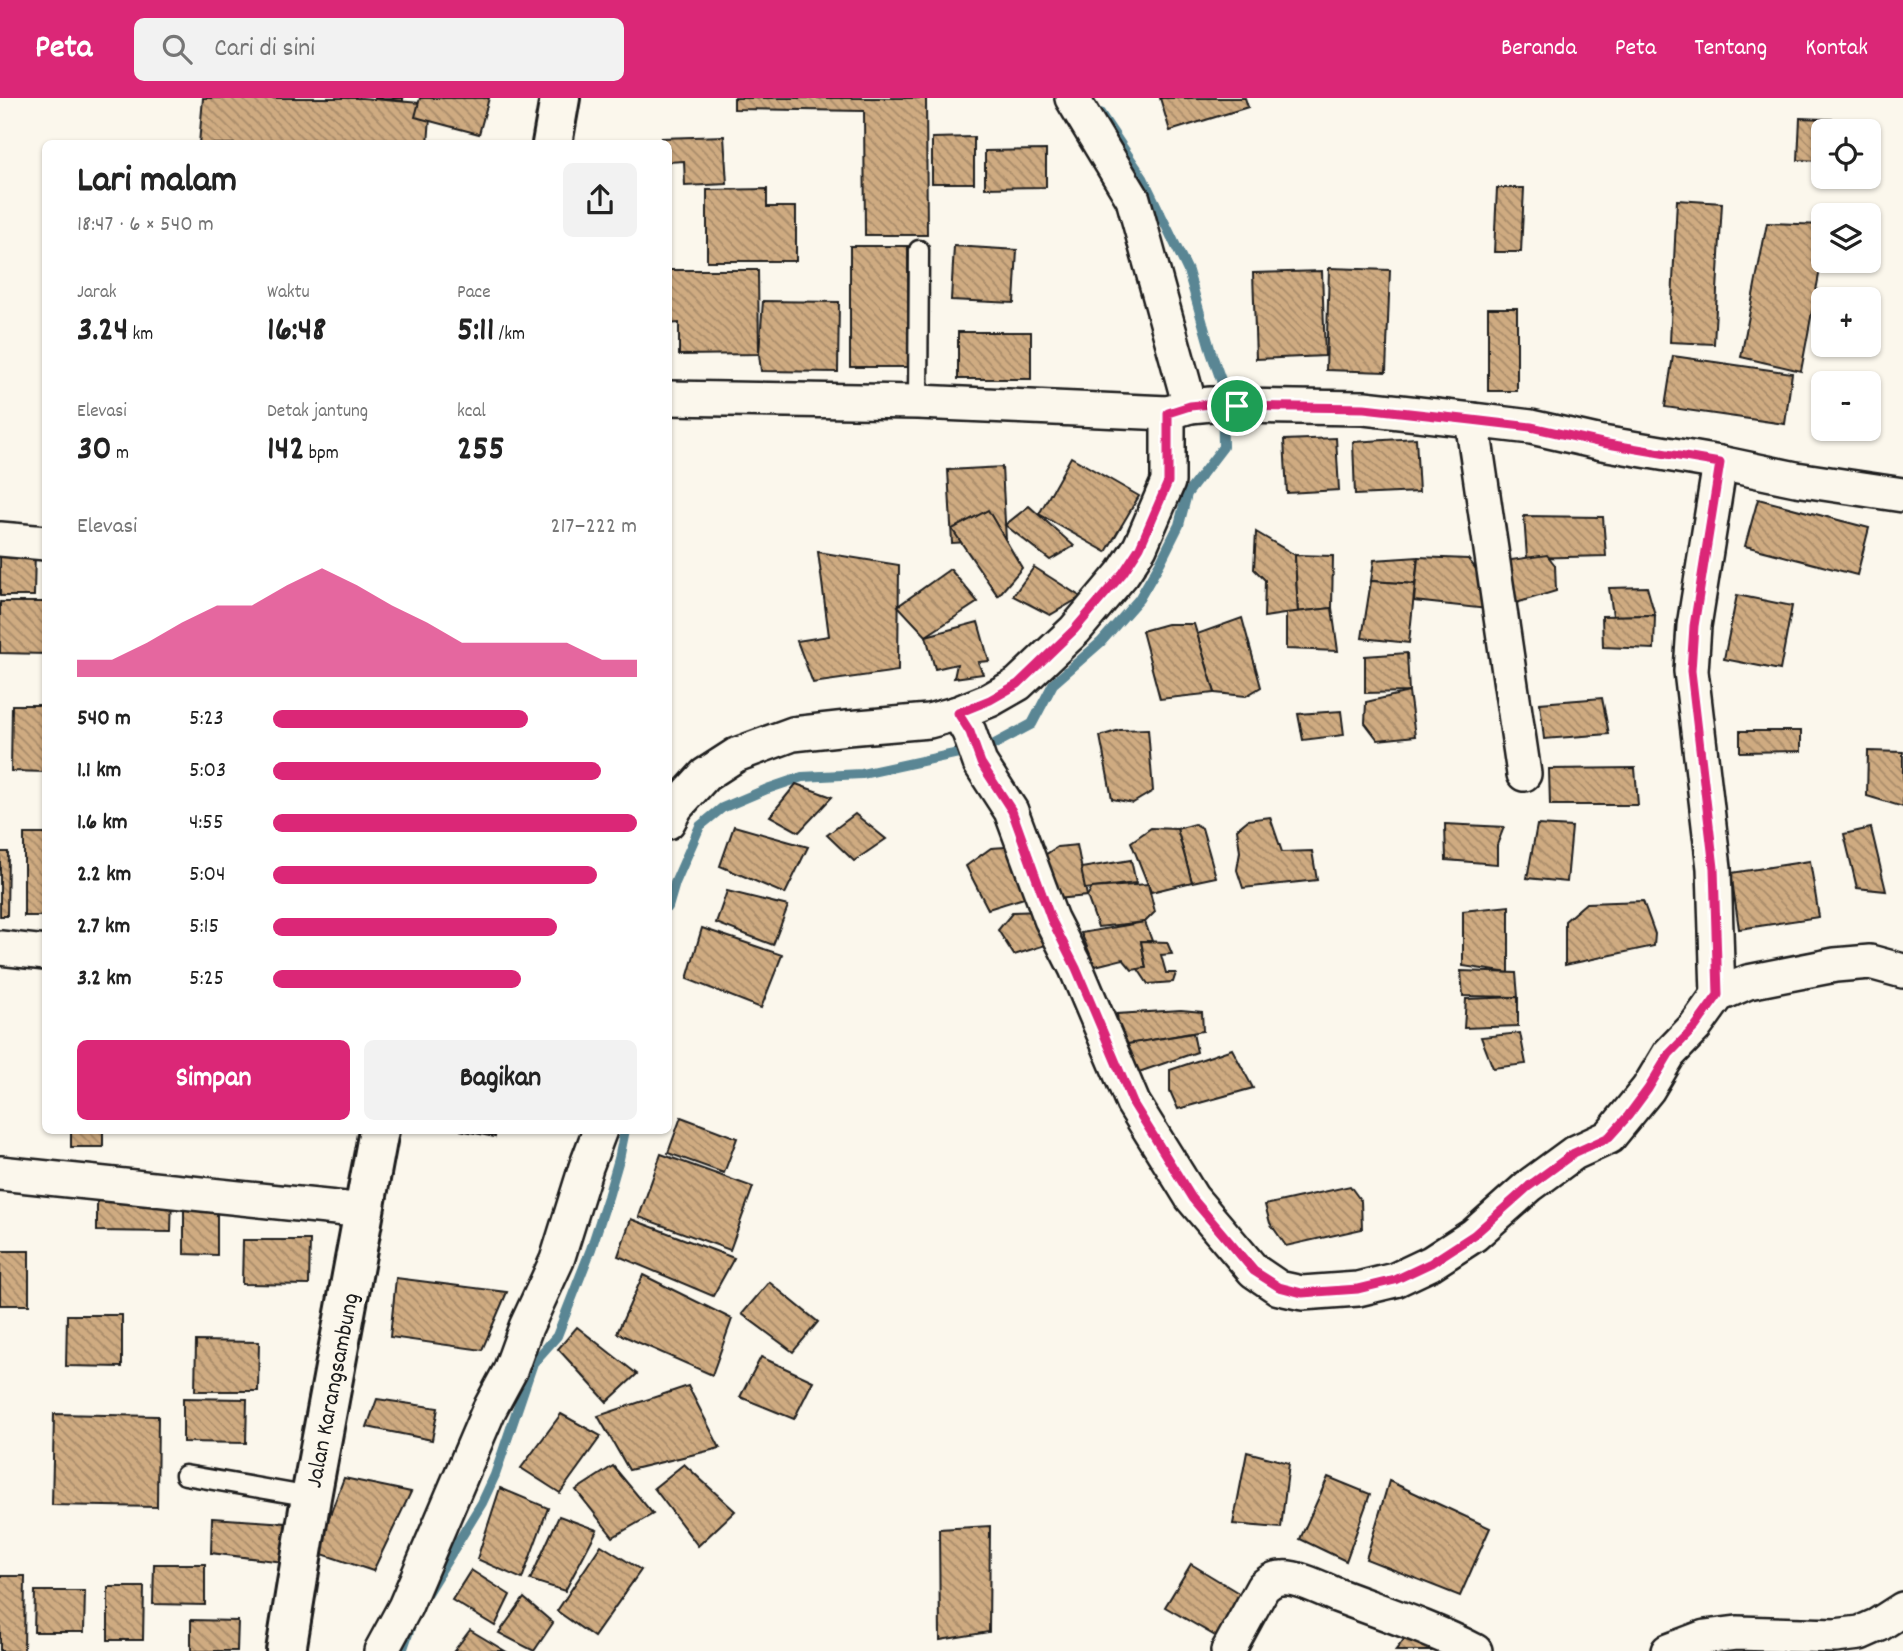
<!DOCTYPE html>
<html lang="id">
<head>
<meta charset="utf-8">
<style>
	:root { --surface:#fff; --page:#f2f2f2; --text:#222; --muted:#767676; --accent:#db2777 }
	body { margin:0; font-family:Dekko,sans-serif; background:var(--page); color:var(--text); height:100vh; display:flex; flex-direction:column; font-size:26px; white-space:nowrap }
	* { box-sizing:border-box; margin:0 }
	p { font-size:23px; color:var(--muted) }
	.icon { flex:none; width:38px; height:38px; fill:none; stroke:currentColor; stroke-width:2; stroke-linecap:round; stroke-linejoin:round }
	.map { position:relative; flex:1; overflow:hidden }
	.panel { position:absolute; left:42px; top:42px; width:630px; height:994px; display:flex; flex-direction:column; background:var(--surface); border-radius:10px; box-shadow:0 2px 5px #0004 }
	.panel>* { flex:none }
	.tools { position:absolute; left:1811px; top:21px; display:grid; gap:14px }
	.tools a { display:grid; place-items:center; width:70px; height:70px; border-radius:10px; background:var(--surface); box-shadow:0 2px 5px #0004; font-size:35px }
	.pin { position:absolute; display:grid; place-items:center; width:60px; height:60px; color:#fff; margin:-30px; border:4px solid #fff; border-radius:50%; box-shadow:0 2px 7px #0007 }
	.round { display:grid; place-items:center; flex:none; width:74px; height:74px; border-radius:10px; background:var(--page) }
	.summary { display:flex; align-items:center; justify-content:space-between; height:119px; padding:0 35px }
	h1 { font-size:38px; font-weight:800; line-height:52px }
	.figures { display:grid; grid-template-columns:repeat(3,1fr); gap:10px; height:119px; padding:7px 35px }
	.figures div { display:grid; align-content:center }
	.figures b { font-size:35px; font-weight:800 }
	.figures small { font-size:19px; font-weight:400 }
	.figures p { font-size:19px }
	.chart { height:196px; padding:14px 35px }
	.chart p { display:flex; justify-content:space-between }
	.chart svg { width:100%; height:126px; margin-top:7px; fill:var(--accent); opacity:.7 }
	.cta { display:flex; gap:14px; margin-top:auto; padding:14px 35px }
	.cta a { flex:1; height:80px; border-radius:10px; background:var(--accent); color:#fff; font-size:28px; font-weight:800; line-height:80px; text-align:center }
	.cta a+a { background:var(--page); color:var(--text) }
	ul { padding:0 35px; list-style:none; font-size:23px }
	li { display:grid; grid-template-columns:112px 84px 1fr; align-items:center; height:52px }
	li i { height:18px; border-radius:9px; background:var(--accent) }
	header { display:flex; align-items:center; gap:42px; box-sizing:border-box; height:98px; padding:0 35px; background:var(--accent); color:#fff }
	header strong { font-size:33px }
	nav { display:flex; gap:38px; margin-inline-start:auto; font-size:24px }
	.search { width:490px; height:63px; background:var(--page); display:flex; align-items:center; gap:18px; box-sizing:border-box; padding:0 24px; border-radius:10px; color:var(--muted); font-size:26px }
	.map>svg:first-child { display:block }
</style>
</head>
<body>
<header>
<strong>Peta</strong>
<div class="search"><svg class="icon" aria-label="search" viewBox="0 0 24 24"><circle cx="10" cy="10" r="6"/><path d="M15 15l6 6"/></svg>Cari di sini</div>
<nav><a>Beranda</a><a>Peta</a><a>Tentang</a><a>Kontak</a></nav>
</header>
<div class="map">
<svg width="1903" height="1553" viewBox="0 0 1903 1553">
	<defs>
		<pattern id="building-back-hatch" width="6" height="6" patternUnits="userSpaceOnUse" patternTransform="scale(1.75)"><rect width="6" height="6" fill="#cfab81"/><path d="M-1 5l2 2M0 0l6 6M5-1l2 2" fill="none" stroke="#a78a69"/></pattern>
	</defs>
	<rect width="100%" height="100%" fill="#fbf7ec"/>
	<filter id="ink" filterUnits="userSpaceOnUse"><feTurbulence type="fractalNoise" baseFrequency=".0143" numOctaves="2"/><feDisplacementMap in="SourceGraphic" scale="14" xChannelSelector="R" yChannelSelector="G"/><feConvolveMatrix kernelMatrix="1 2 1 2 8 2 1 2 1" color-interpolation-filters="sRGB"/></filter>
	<g filter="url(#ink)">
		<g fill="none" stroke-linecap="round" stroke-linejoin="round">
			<!-- stream -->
			<g stroke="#5a8694" stroke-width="10">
				<polyline points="668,809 675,785 700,728 722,710 767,691 802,679 862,676 991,648 1032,626 1053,586 1101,544 1139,501 1160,465 1179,427 1187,396 1223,349 1222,285 1211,254 1188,173 1143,80 1100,15"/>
				<polyline points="427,1495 482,1405 495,1377 533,1265 557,1238 591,1151 608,1099 619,1061 625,1032"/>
				<polyline points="402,1553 410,1530"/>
			</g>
		</g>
		<!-- building -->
		<g fill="url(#building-back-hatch)" stroke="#1c1c1c" stroke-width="2">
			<polygon points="203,0 362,0 431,6 428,46 199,46"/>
			<polygon points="374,0 403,0 403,3"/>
			<polygon points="420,0 489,0 479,36 415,19"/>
			<polygon points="734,0 926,0 927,137 865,137 864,13 734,11"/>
			<polygon points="1160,0 1245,0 1248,9 1170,33"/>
			<polygon points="1800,20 1850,22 1849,33 1824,33 1824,63 1798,62"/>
			<polygon points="724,38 727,86 685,88 684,63 668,64 668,46 662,46 661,40"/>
			<polygon points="974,39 974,85 932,85 932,40"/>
			<polygon points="1046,52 1046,89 985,90 985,53"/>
			<polygon points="1497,90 1524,90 1521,154 1494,154"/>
			<polygon points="767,91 767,109 796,109 796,163 707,163 707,92"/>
			<polygon points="1677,102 1722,105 1714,246 1670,244"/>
			<polygon points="1767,125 1824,127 1824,150 1801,273 1741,259"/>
			<rect x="850" y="148" width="58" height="121"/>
			<polygon points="954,148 1017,152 1014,205 951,202"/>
			<polygon points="1329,170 1390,172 1386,274 1326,272"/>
			<polygon points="668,172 758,172 759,256 679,257 679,225 668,226"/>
			<polygon points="1322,173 1325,258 1256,261 1253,175"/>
			<polygon points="763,203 839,204 838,274 761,273 759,256"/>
			<rect x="1488" y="210" width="29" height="83"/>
			<rect x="958" y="234" width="73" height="47"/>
			<polygon points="1673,258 1792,275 1785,326 1665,309"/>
			<polygon points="1336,340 1339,392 1287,395 1284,342"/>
			<polygon points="1416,340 1419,394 1355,397 1353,344"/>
			<polygon points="1071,359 1139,398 1106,454 1039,416"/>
			<polygon points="1002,369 1006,442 952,445 948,372"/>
			<polygon points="1758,401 1869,430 1857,477 1745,448"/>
			<polygon points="1029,408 1074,448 1050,462 1005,427"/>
			<polygon points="988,412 1022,470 998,498 952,431"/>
			<polygon points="1524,418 1603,419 1606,458 1527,460"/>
			<polygon points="1256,434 1295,457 1298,514 1264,519 1265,482 1254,471"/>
			<polygon points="0,450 35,451 34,498 0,498"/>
			<polygon points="818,454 899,467 898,573 813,585 797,543 829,538"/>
			<polygon points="1295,457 1333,458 1332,510 1298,514"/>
			<polygon points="1547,457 1555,467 1556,493 1516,505 1507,488 1504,463"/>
			<polygon points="1418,459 1415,486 1371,483 1374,462"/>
			<polygon points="1418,459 1468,461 1485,482 1487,511 1414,503"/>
			<polygon points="1034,469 1081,499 1050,517 1013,498"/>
			<polygon points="950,471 978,504 926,538 898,508"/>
			<polygon points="1371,483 1415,486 1409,545 1362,540"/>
			<polygon points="1647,489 1655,517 1613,518 1609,490"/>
			<polygon points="1737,497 1792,508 1780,572 1724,561"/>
			<polygon points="0,504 46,504 46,556 0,555"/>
			<polygon points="1332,510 1338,553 1286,551 1286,515"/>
			<polygon points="1655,517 1654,551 1603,549 1602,518"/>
			<polygon points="1242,520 1261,589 1246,598 1215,595 1197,536"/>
			<polygon points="978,524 989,563 978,564 983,576 954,580 957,566 935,571 926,538"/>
			<polygon points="1167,526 1194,526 1215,595 1160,601 1142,533"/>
			<polygon points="1407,555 1409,594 1365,595 1365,558"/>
			<polygon points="1409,594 1415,638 1378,642 1365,625 1366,604"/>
			<polygon points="1602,600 1609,636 1544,641 1540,605"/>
			<polygon points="12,607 46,607 46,674 11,673"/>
			<polygon points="1341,613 1344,637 1303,642 1298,616"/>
			<polygon points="1148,631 1153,693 1133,705 1112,701 1100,638 1120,632"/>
			<polygon points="1740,633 1801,633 1801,653 1740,654"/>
			<polygon points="1868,653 1903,654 1903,709 1867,698"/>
			<polygon points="1635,670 1638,707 1550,707 1549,671"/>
			<polygon points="796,686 832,699 799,734 770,718"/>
			<polygon points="855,716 886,741 854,763 827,737"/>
			<polygon points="1270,719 1282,754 1312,753 1317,782 1243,790 1237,772 1240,754 1237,731 1248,722"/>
			<polygon points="1195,726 1202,730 1216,779 1192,784 1177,731"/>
			<polygon points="1445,726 1504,729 1497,747 1497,766 1446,762"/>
			<polygon points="1537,727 1572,729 1567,784 1527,780"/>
			<polygon points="734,728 808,749 785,796 720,768"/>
			<polygon points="1151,730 1177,731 1192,784 1151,794 1131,744"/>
			<polygon points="1871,730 1886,793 1857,790 1844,736"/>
			<rect x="24" y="736" width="22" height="82"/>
			<polygon points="1077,747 1087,798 1056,801 1042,759 1057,749"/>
			<polygon points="1021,748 1040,795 988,811 966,768 991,750"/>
			<polygon points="0,754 8,754 7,818 0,818"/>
			<polygon points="1131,762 1136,785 1085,791 1081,770"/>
			<polygon points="1810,763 1819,819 1739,831 1731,775"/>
			<polygon points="1148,786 1155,814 1145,824 1098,829 1087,798 1092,790"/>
			<polygon points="727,793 788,808 773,847 716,825"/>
			<polygon points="1643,803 1655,836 1654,848 1565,867 1565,823 1586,805"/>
			<polygon points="1509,808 1509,875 1463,868 1463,813"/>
			<polygon points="1041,813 1058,843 1014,857 998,832 1013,814"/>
			<polygon points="1145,824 1152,843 1141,843 1146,870 1132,872 1123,861 1095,868 1081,835"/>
			<polygon points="702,830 782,857 761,910 687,881"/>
			<polygon points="1141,843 1167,844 1172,856 1161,857 1166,875 1176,875 1173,884 1148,886 1138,871 1146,870"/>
			<polygon points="1461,873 1516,875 1518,899 1463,898"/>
			<polygon points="1518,899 1518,928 1464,930 1466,901"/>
			<polygon points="1181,912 1202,914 1203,933 1128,946 1119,936 1117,916"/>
			<polygon points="1193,935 1197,954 1133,976 1127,967 1128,946"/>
			<polygon points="1520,935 1526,966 1493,970 1481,939"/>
			<polygon points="1232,951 1253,990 1178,1011 1170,993 1170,972"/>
			<polygon points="681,1019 737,1040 724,1075 668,1055"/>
			<rect x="71" y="1032" width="32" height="17"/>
			<polygon points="460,1032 496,1032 495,1039"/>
			<polygon points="661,1056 753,1089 730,1152 639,1119"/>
			<polygon points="1350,1088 1361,1103 1362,1131 1286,1148 1270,1125 1265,1107"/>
			<polygon points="97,1095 172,1095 171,1134 97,1133"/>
			<polygon points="184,1112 217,1112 217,1157 184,1156"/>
			<polygon points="631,1121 734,1160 713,1198 618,1158"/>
			<polygon points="243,1142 310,1142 309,1187 242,1186"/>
			<rect x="0" y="1153" width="29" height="54"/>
			<polygon points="643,1177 732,1221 712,1277 617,1235"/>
			<polygon points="396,1180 507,1194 482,1252 390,1239"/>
			<polygon points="769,1184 818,1224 793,1254 742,1216"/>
			<polygon points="67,1217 122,1217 122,1269 66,1268"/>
			<polygon points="577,1229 637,1276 607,1304 558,1251"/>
			<polygon points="196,1243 259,1244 258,1293 195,1293"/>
			<polygon points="761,1259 813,1283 794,1321 740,1299"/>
			<polygon points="688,1288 720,1350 629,1372 598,1318"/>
			<polygon points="183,1300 247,1301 246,1345 183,1344"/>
			<polygon points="377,1301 438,1310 432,1342 367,1329"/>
			<polygon points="54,1316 158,1318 157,1409 52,1407"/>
			<polygon points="561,1316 601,1338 560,1395 521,1370"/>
			<polygon points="1247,1354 1289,1365 1281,1430 1233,1426"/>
			<polygon points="684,1366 735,1413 698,1448 654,1390"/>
			<polygon points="613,1368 653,1416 613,1439 576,1392"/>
			<polygon points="1328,1379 1370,1396 1346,1463 1300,1441"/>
			<polygon points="344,1380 411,1394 373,1473 316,1454"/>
			<polygon points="1389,1383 1490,1430 1460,1498 1366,1461"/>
			<polygon points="500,1390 548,1410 522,1481 477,1461"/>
			<polygon points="559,1418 597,1432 565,1493 530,1482"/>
			<polygon points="212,1420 286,1425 283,1464 211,1455"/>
			<polygon points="990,1428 989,1534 940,1542 939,1431"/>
			<polygon points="601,1447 641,1472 594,1539 557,1513"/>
			<polygon points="154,1466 205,1466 205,1507 153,1506"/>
			<polygon points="1191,1466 1242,1497 1219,1540 1165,1509"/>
			<polygon points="471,1472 510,1497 495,1528 452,1502"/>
			<polygon points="0,1478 25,1478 24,1553 0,1553"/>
			<polygon points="108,1489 144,1489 143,1542 108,1542"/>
			<polygon points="35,1493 85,1493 84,1534 34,1534"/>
			<polygon points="524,1500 553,1525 534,1553 499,1535"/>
			<polygon points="191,1522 238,1523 237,1553 191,1553"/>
			<polygon points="470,1532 505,1553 454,1553"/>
			<polygon points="1406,1539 1433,1553 1395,1553"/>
		</g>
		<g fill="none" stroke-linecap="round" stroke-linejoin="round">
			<!-- lane casing -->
			<g stroke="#1c1c1c" stroke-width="23">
				<g id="lane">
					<polyline points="918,304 919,152"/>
					<polyline points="185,1377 311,1399"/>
				</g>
			</g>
			<!-- street casing -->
			<g stroke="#1c1c1c" stroke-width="38">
				<g id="street">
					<polyline points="1072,0 1133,101 1190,308"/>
					<polyline points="668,300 918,304 1168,315 1190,308 1211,306 1237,308 1364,310 1472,322 1531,329 1602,345 1720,365 1796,381 1903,397"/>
					<polyline points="1472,322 1524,676"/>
					<polyline points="0,441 46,445"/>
					<polyline points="958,615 969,634 980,665 1011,713 1051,821 1076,870 1133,1005 1192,1100 1254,1173 1279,1190 1302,1195 1358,1191 1395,1182 1431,1165 1474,1137 1529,1088 1574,1055 1609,1039 1648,991 1669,956 1695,929 1718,897 1748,884 1835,867 1870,864 1903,873"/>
					<polyline points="668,724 676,709 705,677 736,657 793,636 847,630 929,623 958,615 990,602 1018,586 1075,532 1123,475 1140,449 1168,384 1168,315"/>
					<polyline points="0,850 46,855"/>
					<polyline points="1718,897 1714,770 1691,573 1694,528 1720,365"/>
					<polyline points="0,1075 365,1113"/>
					<polyline points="381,1553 405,1509 489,1312 510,1273 526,1229 557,1162 586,1069 600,1032"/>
					<path d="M 1228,1553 L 1263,1489 C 1269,1484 1274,1480 1282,1480 C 1297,1478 1324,1492 1339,1498 C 1384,1515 1431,1530 1475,1553"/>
					<polyline points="1668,1553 1705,1539 1737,1535 1835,1538 1860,1535 1878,1527 1903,1511"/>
				</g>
			</g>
			<!-- secondary casing -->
			<g stroke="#1c1c1c" stroke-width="44">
				<g id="secondary">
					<polyline points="552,46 560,0"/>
					<polyline points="286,1553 311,1399 379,1032"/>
				</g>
			</g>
			<!-- lane -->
			<use href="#lane" stroke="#fbf7ec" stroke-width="18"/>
			<!-- street -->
			<use href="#street" stroke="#fbf7ec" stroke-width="33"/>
			<!-- secondary -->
			<use href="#secondary" stroke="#fbf7ec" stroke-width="38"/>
		</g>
	</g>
	<g fill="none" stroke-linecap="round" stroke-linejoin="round" filter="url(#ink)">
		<!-- route casing -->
		<g stroke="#fff" stroke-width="14">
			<polygon id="route" points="1211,306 1237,308 1364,310 1472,322 1531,329 1602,345 1720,365 1694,528 1691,573 1714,770 1718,897 1695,929 1669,956 1648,991 1628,1018 1609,1039 1574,1055 1529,1088 1474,1137 1431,1165 1395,1182 1358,1191 1302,1195 1279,1189 1254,1173 1192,1100 1133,1005 1076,870 1051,821 1012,713 981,665 970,634 958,615 990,602 1018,586 1074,532 1123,475 1140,449 1168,384 1168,315 1190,308"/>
		</g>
		<!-- route -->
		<use href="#route" stroke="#db2777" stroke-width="9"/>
	</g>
	<g text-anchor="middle" stroke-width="7" stroke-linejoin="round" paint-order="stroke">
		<!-- street labels -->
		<g font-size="24" fill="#1c1c1c" stroke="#fbf7ec">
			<text transform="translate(331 1292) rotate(-79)" y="8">Jalan Karangsambung</text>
		</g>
	</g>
</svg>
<div class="tools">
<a><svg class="icon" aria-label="locate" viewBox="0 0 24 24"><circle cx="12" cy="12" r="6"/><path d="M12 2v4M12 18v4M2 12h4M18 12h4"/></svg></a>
<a><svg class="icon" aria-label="layers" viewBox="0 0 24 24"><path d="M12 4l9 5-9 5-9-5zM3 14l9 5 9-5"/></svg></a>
<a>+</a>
<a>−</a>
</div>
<div class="pin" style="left:1237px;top:308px;background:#1e9e55"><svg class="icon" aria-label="arrive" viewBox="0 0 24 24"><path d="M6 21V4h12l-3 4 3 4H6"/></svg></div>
<section class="panel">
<div class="summary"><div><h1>Lari malam</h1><p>18:47 · 6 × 540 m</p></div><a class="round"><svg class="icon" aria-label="share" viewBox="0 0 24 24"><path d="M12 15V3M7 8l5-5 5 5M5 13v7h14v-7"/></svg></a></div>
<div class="figures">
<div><p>Jarak</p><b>3.24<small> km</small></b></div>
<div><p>Waktu</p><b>16:48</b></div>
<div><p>Pace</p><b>5:11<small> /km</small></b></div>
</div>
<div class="figures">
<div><p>Elevasi</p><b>30<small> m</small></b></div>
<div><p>Detak jantung</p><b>142<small> bpm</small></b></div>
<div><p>kcal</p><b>255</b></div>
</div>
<div class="chart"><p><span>Elevasi</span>217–222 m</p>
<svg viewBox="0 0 160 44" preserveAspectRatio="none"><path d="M0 44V38L10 38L20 32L30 25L40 19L50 19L60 12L70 6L80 12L90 19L100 25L110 32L120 32L130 32L140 32L150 38L160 38V44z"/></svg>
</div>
<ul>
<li><b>540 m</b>5:23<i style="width:70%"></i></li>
<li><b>1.1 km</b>5:03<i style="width:90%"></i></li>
<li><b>1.6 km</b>4:55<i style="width:100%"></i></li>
<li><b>2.2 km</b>5:04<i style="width:89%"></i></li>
<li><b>2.7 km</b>5:15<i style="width:78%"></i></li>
<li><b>3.2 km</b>5:25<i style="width:68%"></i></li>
</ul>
<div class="cta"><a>Simpan</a><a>Bagikan</a></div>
</section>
</div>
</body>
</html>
